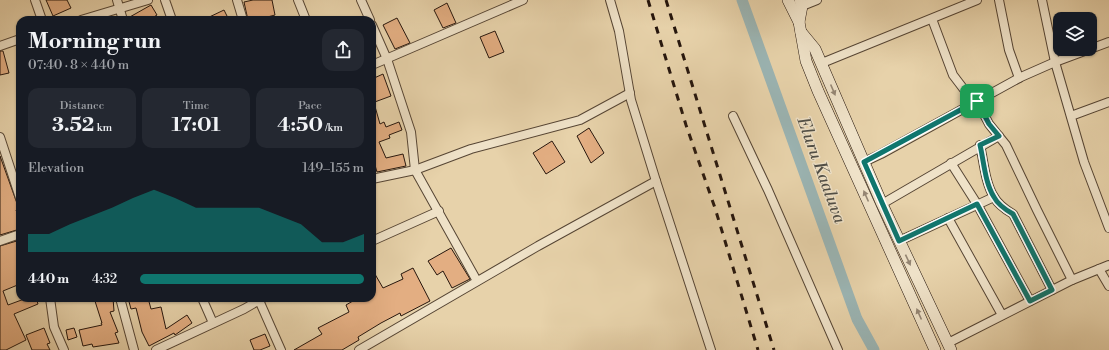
<!DOCTYPE html>
<html lang="en">
<head>
<meta charset="utf-8">
<style>
	:root { --surface:#171b24; --page:#242831; --text:#f1f3f6; --muted:#9ea1a6; --accent:#0f766e }
	body { margin:0; font-family:"Libre Bodoni",serif; background:var(--page); color:var(--text); height:100vh; display:flex; flex-direction:column; font-size:15px; white-space:nowrap }
	* { box-sizing:border-box; margin:0 }
	p { font-size:13px; color:var(--muted) }
	.icon { flex:none; width:22px; height:22px; fill:none; stroke:currentColor; stroke-width:2; stroke-linecap:round; stroke-linejoin:round }
	.map { position:relative; flex:1; overflow:hidden }
	.details { position:absolute; left:16px; top:16px; width:360px; height:286px; display:flex; flex-direction:column; background:var(--surface); border-radius:12px; box-shadow:0 1px 3px #0004 }
	.details>* { flex:none }
	.buttons { position:absolute; left:1053px; top:12px; display:grid; gap:8px }
	.buttons a { display:grid; place-items:center; width:44px; height:44px; border-radius:8px; background:var(--surface); box-shadow:0 1px 3px #0004; font-size:20px }
	.pin { position:absolute; display:grid; place-items:center; width:34px; height:34px; color:#fff; margin:-17px; border-radius:8px; box-shadow:0 2px 6px #0006 }
	.round { display:grid; place-items:center; flex:none; width:42px; height:42px; border-radius:12px; background:var(--page) }
	.summary { display:flex; align-items:center; justify-content:space-between; height:68px; padding:0 12px }
	h1 { font-size:22px; font-weight:700; line-height:30px }
	.metrics { display:grid; grid-template-columns:repeat(3,1fr); gap:6px; height:68px; padding:4px 12px }
	.metrics div { display:grid; align-content:center; border-radius:10px; background:var(--page); text-align:center }
	.metrics b { font-size:20px; font-weight:700 }
	.metrics small { font-size:11px; font-weight:400 }
	.metrics p { font-size:11px }
	.chart { height:112px; padding:8px 12px }
	.chart p { display:flex; justify-content:space-between }
	.chart svg { width:100%; height:72px; margin-top:4px; fill:var(--accent); opacity:.7 }
	ul { padding:0 12px; list-style:none; font-size:13px }
	li { display:grid; grid-template-columns:64px 48px 1fr; align-items:center; height:30px }
	li i { height:10px; border-radius:5px; background:var(--accent) }
	.map>svg:first-child { display:block }
</style>
</head>
<body>
<div class="map">
<svg width="1109" height="350" viewBox="0 0 1109 350">
	<rect width="100%" height="100%" fill="#e7d2aa"/>
	<filter id="stains"><feTurbulence type="fractalNoise" baseFrequency=".005" numOctaves="4"/><feColorMatrix values="0 0 0 0 .2 0 0 0 0 .09 0 0 0 0 .02 0 0 0 .5 -.17"/></filter>
	<radialGradient id="worn" r=".72"><stop offset=".6" stop-color="#630" stop-opacity="0"/><stop offset="1" stop-color="#630" stop-opacity=".3"/></radialGradient>
	<g fill="none" stroke-linecap="round" stroke-linejoin="round">
		<!-- canal -->
		<polyline stroke="#9bb5b4" stroke-width="11" points="742,0 857,319 874,350"/>
	</g>
	<!-- building -->
	<g fill="#e3ae82" stroke="#26160d">
		<polygon points="46,0 67,0 71,8 53,16"/>
		<polygon points="253,0 272,0 275,15 256,20 248,20 244,2"/>
		<polygon points="447,3 456,23 443,28 434,10"/>
		<polygon points="151,5 157,15 149,20 128,20 128,18"/>
		<polygon points="224,10 229,20 203,20"/>
		<polygon points="397,18 410,43 395,49 383,25"/>
		<polygon points="495,31 504,52 489,58 480,37"/>
		<polygon points="0,51 3,51 9,73 0,75"/>
		<polygon points="383,74 391,96 372,103 372,79"/>
		<polygon points="372,103 374,103 380,124 384,122 386,127 399,122 402,130 389,135 390,138 379,142 386,158 403,154 406,166 377,172 372,155"/>
		<polygon points="589,128 604,153 591,163 577,136"/>
		<polygon points="552,141 565,162 546,174 533,153"/>
		<polygon points="0,156 19,209 16,210 20,220 20,229 0,235"/>
		<polygon points="20,240 20,284 3,291 8,305 27,298 36,298 38,304 14,314 26,340 6,350 0,350 0,246"/>
		<polygon points="451,248 470,279 452,288 443,271 437,275 428,261"/>
		<polygon points="413,268 430,301 401,316 400,313 381,323 358,337 359,340 342,350 294,350 322,334 318,328 349,312 346,305 358,298 372,298 372,269 383,288 403,279 401,274"/>
		<polygon points="94,298 113,298 114,311 110,312 118,332 115,333 119,343 93,347 92,344 83,346 79,330 102,325 101,323 102,323"/>
		<polygon points="128,298 148,298 151,309 161,307 166,329 187,315 192,323 175,335 174,333 149,346 142,332 136,308 131,309"/>
		<polygon points="44,328 50,343 47,344 50,350 32,350 26,335"/>
		<polygon points="74,328 77,337 68,340 66,330"/>
		<polygon points="265,334 270,346 260,350 254,350 250,340"/>
	</g>
	<g fill="none" stroke-linecap="round" stroke-linejoin="round">
		<!-- minor casing -->
		<g stroke="#564534" stroke-width="10">
			<g id="minor">
				<polyline points="35,0 42,20"/>
				<polyline points="117,0 123,20"/>
				<polyline points="165,0 172,20"/>
				<polyline points="237,0 243,20"/>
				<polyline points="298,0 306,20"/>
				<polyline points="361,0 370,20"/>
				<polyline points="610,0 619,31 631,100 656,181 711,350"/>
				<polyline points="999,0 1009,50 1019,78"/>
				<polyline points="1042,0 1055,62 1084,162 1109,228"/>
				<polyline points="802,6 817,0"/>
				<polyline points="932,19 953,75 969,96 977,101 989,124 1006,145 1037,210 1072,280"/>
				<polyline points="81,20 148,0"/>
				<polyline points="372,25 387,59 411,132 415,170 477,281"/>
				<polyline points="0,46 20,39"/>
				<polyline points="822,63 977,0"/>
				<polyline points="372,65 523,0"/>
				<polyline points="733,116 768,190 838,350"/>
				<polyline points="1071,116 1109,102"/>
				<polyline points="0,137 20,198"/>
				<path d="M 980,145 C 984,162 985,183 994,197 C 998,204 1006,210 1013,214 L 1052,290"/>
				<polyline points="864,162 881,154 1021,77 1055,62 1109,42"/>
				<polyline points="951,163 977,204 1030,301"/>
				<polyline points="372,179 415,170 471,149 580,120 630,93"/>
				<polyline points="882,204 999,136"/>
				<polyline points="948,218 1002,315"/>
				<polyline points="0,241 20,234"/>
				<polyline points="372,241 439,211"/>
				<polyline points="899,241 994,197"/>
				<polyline points="1099,269 1109,286"/>
				<polyline points="50,298 54,327 64,350"/>
				<polyline points="120,298 134,350"/>
				<polyline points="202,298 213,323"/>
				<polyline points="258,298 281,350"/>
				<polyline points="948,343 1072,280 1109,265"/>
				<polyline points="156,350 244,309 263,298"/>
				<polyline points="359,350 538,246 656,181"/>
			</g>
		</g>
		<!-- secondary casing -->
		<g stroke="#26160d" stroke-width="12">
			<g id="secondary">
				<polyline points="788,0 799,22 806,61 818,91 935,350"/>
				<polyline points="799,22 802,6 800,0"/>
				<polyline points="801,32 815,49 882,204 951,350"/>
			</g>
		</g>
		<!-- minor -->
		<use href="#minor" stroke="#efe2c8" stroke-width="8"/>
		<!-- secondary -->
		<use href="#secondary" stroke="#efe2c8" stroke-width="11"/>
		<!-- rail -->
		<g stroke="#26160d" stroke-width="3" stroke-dasharray="7 7" stroke-linecap="butt">
			<polyline points="648,0 686,125 715,208 758,350"/>
			<polyline points="666,0 774,350"/>
		</g>
	</g>
	<!-- one-way arrows -->
	<defs><path id="oneway-solid" d="M-6-.8H1V-3.2L6.5 0L1 3.2V.8H-6Z"/></defs>
	<g fill="#958674">
		<use href="#oneway-solid" transform="translate(833 90) rotate(67)"/>
		<use href="#oneway-solid" transform="translate(866 196) rotate(-114)"/>
		<use href="#oneway-solid" transform="translate(908 260) rotate(65)"/>
		<use href="#oneway-solid" transform="translate(919 314) rotate(-114)"/>
	</g>
	<g fill="none" stroke-linecap="round" stroke-linejoin="round">
		<!-- route casing -->
		<g stroke="#fff" stroke-width="8">
			<path id="route" d="M 977,101 L 989,124 L 999,136 L 980,145 C 984,162 985,183 994,197 C 998,205 1006,210 1013,214 L 1052,290 L 1030,301 L 977,204 L 899,241 L 864,162 Z"/>
		</g>
		<!-- route -->
		<use href="#route" stroke="#0f766e" stroke-width="5"/>
	</g>
	<g text-anchor="middle" stroke-width="3" stroke-linejoin="round" paint-order="stroke">
		<!-- water labels -->
		<g font-size="17" font-style="italic" fill="#4f4e47" stroke="#efe2c8">
			<text transform="translate(822 170) rotate(70)" y="6">Eluru Kaaluva</text>
		</g>
	</g>
	<rect width="100%" height="100%" filter="url(#stains)"/>
	<rect width="100%" height="100%" fill="url(#worn)"/>
</svg>
<div class="buttons">
<a><svg class="icon" aria-label="layers" viewBox="0 0 24 24"><path d="M12 4l9 5-9 5-9-5zM3 14l9 5 9-5"/></svg></a>
</div>
<div class="pin" style="left:977px;top:101px;background:#1e9e55"><svg class="icon" aria-label="arrive" viewBox="0 0 24 24"><path d="M6 21V4h12l-3 4 3 4H6"/></svg></div>
<section class="details">
<div class="summary"><div><h1>Morning run</h1><p>07:40 · 8 × 440 m</p></div><a class="round"><svg class="icon" aria-label="share" viewBox="0 0 24 24"><path d="M12 15V3M7 8l5-5 5 5M5 13v7h14v-7"/></svg></a></div>
<div class="metrics">
<div><p>Distance</p><b>3.52<small> km</small></b></div>
<div><p>Time</p><b>17:01</b></div>
<div><p>Pace</p><b>4:50<small> /km</small></b></div>
</div>
<div class="chart"><p><span>Elevation</span>149–155 m</p>
<svg viewBox="0 0 160 44" preserveAspectRatio="none"><path d="M0 44V33L10 33L20 27L30 22L40 17L50 11L60 6L70 11L80 17L90 17L100 17L110 17L120 22L130 27L140 38L150 38L160 33V44z"/></svg>
</div>
<ul>
<li><b>440 m</b>4:32<i style="width:100%"></i></li>
</ul>
</section>
</div>
</body>
</html>
